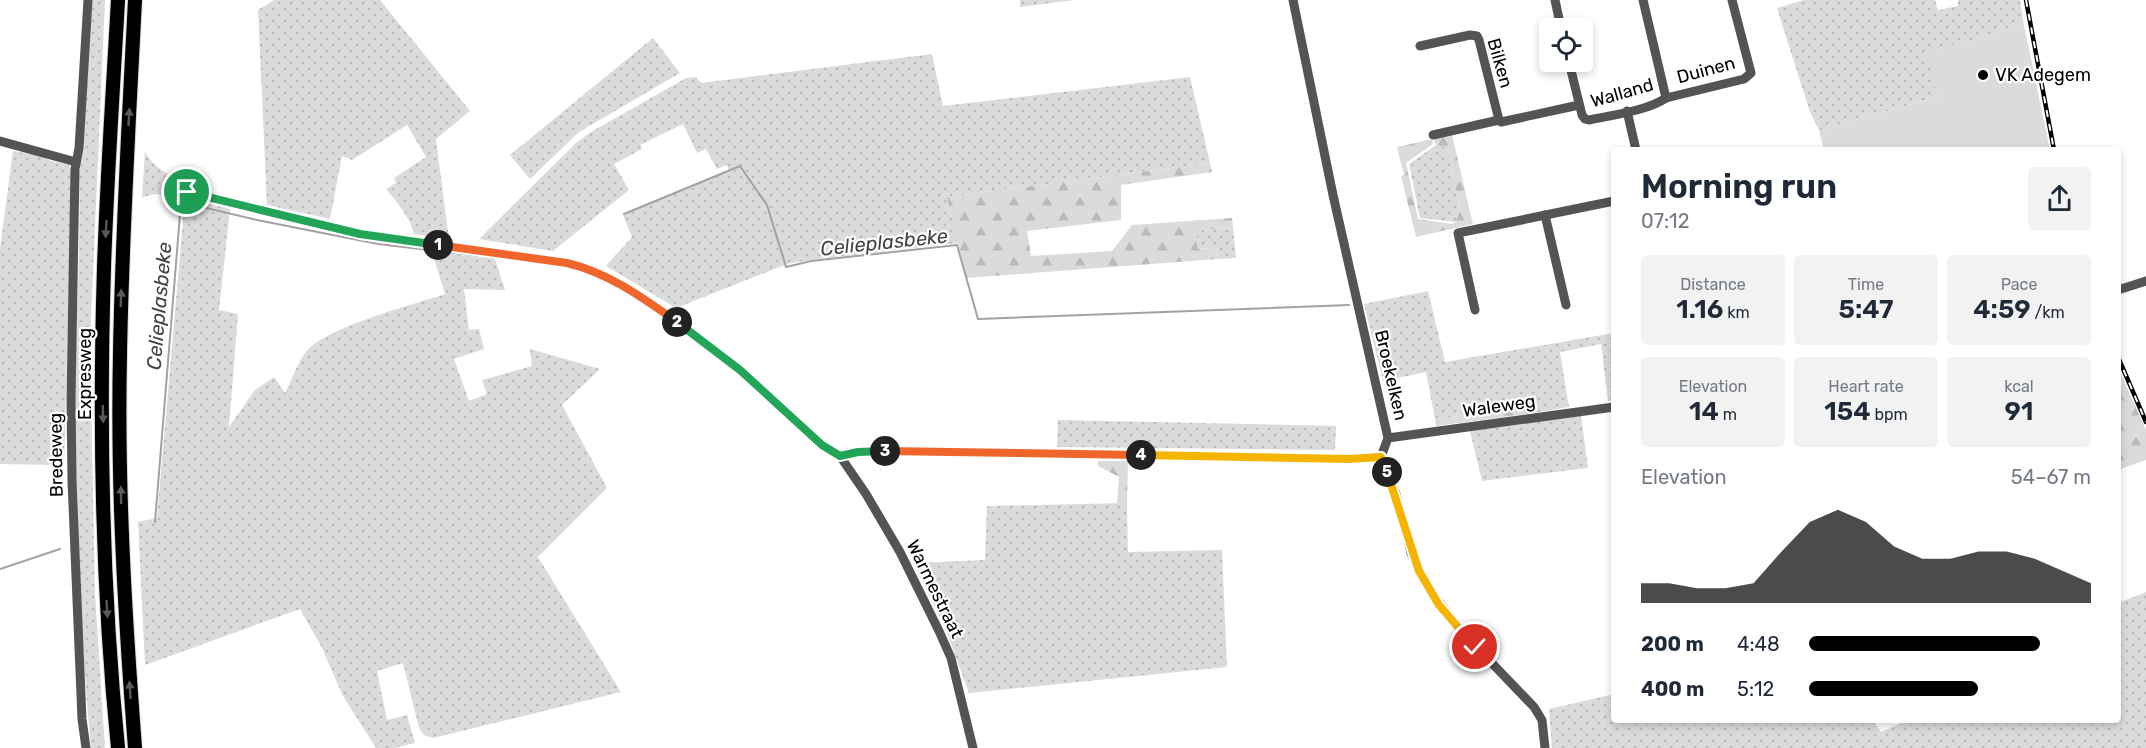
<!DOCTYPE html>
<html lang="en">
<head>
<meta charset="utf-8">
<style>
	:root { --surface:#fff; --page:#f2f2f3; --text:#1f2937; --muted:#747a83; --accent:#000 }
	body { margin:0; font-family:Rubik,sans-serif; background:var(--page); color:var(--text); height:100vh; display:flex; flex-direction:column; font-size:22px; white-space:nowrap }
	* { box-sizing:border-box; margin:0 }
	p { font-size:20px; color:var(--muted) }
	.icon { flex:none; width:33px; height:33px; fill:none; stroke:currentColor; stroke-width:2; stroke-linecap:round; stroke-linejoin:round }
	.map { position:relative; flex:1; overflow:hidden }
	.details { position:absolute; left:1611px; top:147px; width:510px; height:576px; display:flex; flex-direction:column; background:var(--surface); border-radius:6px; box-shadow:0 3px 9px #0003 }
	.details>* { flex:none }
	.tools { position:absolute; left:1539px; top:18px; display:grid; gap:12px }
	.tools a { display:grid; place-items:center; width:54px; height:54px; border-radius:6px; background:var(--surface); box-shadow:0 3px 9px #0003; font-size:30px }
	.pin { position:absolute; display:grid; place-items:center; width:51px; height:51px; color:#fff; margin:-26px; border:3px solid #fff; border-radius:50%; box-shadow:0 2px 6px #0007 }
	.km { position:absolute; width:30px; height:30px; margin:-15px; border-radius:50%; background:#222; color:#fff; font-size:16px; line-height:30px; text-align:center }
	.round { display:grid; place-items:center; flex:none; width:63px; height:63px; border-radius:6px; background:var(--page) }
	.summary { display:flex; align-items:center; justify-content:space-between; height:102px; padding:0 30px }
	h1 { font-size:33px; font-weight:600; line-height:45px }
	.stats { display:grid; grid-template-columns:repeat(3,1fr); gap:9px; height:102px; padding:6px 30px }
	.stats div { display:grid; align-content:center; border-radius:6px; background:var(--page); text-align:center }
	.stats b { font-size:26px; font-weight:600 }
	.stats small { font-size:16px; font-weight:400 }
	.stats p { font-size:16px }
	.chart { height:168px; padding:12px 30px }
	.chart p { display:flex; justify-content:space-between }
	.chart svg { width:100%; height:108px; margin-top:6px; fill:var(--accent); opacity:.7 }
	ul { padding:0 30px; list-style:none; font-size:20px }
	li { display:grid; grid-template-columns:96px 72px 1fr; align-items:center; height:45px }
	li i { height:15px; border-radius:8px; background:var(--accent) }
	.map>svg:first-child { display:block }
</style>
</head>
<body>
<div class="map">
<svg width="2146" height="748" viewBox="0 0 2146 748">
	<defs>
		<pattern id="grass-dots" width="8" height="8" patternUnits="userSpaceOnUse" patternTransform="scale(1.5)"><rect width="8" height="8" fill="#dbdbdb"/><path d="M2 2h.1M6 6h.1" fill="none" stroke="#bababa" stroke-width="1.8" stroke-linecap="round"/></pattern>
		<pattern id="forest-firs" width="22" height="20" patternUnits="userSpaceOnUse" patternTransform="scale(1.5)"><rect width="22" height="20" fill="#dbdbdb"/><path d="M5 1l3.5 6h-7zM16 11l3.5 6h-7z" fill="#bababa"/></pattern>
	</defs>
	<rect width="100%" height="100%" fill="#fff"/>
	<!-- grass -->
	<g fill="url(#grass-dots)">
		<path d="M 92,0 L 105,0 L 90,342 L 95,594 L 105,748 L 91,748 C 80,629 74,507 75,388 C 76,316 81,244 79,173 L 83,150 Z"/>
		<path d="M 274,0 L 380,0 L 470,111 L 436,139 L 449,239 L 414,234 C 409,216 398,203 386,189 L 396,183 L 394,178 L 426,157 L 407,125 L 352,160 L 342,156 L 330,219 L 267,205 L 258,10 Z"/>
		<polygon points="1020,0 1074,0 1020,7"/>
		<polygon points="1804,0 1935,0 1938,10 1958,6 1958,0 2020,0 2024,25 1927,53 1938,97 1819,130 1810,112 1777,8"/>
		<polygon points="653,38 680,73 579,132 530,179 510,155"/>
		<polygon points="932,54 943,106 1190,77 1210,163 947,197 958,243 809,260 787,264 676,308 606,266 632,237 623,215 729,171 727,165 717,169 706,149 697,153 683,124 640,145 642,149 614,164 629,190 553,251 479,239 576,143 591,132 686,78 696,77 701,83"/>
		<polygon points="1436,145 1447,147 1460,209 1456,222 1420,218 1409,164"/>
		<polygon points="13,151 41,156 51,161 69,165 72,173 64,465 0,464 0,248"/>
		<path d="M 145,151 C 153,168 168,174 184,182 L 181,197 L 157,194 L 142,197 Z"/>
		<path d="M 185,198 L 230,209 L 219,310 L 238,314 L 229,427 L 255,390 L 274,377 L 285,393 C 292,380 297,363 306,352 C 326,327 412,305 445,294 L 432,252 L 495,259 L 505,290 L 464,289 L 469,330 L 479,329 L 484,349 L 454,359 L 469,401 L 487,394 L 482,380 L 532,366 L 530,349 L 600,369 L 562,405 L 607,488 L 538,557 L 621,692 L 433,738 L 424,735 L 419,728 L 403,663 L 377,671 L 387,720 L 407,715 L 415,743 L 394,748 L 376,748 L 343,696 L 322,648 L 300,609 L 145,665 L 138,522 L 157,518 Z"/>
		<polygon points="1233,228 1236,258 1217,259 1216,248 1197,249 1197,230"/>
		<polygon points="1428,291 1445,362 1614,333 1614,400 1608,401 1601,344 1560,352 1569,407 1534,413 1533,407 1435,419 1426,372 1383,381 1364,304"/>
		<polygon points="1581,416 1588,468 1482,481 1470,431"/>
		<polygon points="1058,420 1336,426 1335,450 1057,447"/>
		<polygon points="1127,503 1128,552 1222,550 1227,667 969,693 945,628 914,563 985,560 987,506"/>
		<polygon points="2146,592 2146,748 1552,748 1549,709 1614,694 1614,720 1873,720 1881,732 1908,720 2118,720 2118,603"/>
	</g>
	<!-- forest -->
	<g fill="url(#forest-firs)">
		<polygon points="1452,135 1473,224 1416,237 1401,176 1404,175 1397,147 1432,139 1433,144 1406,163 1418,219 1451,224 1456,222 1460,209 1447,148 1436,145 1434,139"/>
		<polygon points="1210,163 1212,172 1121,185 1121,220 1027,231 1031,256 1112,251 1132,225 1232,218 1233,228 1197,230 1197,249 1216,248 1217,259 966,278 947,197"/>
		<polygon points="2118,368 2146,430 2146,460 2118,470"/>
		<polygon points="1533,407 1534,413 1436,426 1435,419"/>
		<polygon points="1098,461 1128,461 1127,503 1117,503 1119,477 1098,466"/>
	</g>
	<!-- park -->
	<polygon fill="#dbdbdb" points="2024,25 2050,150 1824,150 1819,130 1938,97 1926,53"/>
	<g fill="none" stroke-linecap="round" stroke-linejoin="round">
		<!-- stream -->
		<g stroke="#a2a2a2" stroke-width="2">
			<polyline points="624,214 740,166 767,205 786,267 811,261 957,245 978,319 1349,305"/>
			<polyline points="155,522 181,202 257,220 378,244 522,261"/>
			<polyline points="0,569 60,549"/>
		</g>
		<!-- highway casing -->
		<g stroke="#dbdbdb" stroke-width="16">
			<g id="highway">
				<path d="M 118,748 C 102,589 99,427 104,267 C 107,178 113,89 118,0"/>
				<path d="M 135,748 C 125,617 117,485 120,354 C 122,236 129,118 135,0"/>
			</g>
		</g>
		<!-- minor -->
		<g stroke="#545454" stroke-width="9">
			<polyline points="1293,0 1333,195 1388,438 1381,457 1396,494 1411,553 1428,588 1464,634 1534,707 1542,720 1545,748"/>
			<polyline points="1555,0 1561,28"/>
			<polyline points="1420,46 1470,35 1477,36 1479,40 1499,120 1501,122 1579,105"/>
			<path d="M 1569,62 L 1582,115 L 1585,119 L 1589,120 C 1612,115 1647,111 1666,98 L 1643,0"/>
			<polyline points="1666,98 1744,79 1751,73 1732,0"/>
			<polyline points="1627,111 1636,150"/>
			<polyline points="1433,135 1499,120"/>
			<polyline points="0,141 76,162"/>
			<path d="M 187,192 L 360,234 L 567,263 C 617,276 658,307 698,338 C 713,349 728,360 742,372 C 774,401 804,433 840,456 L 848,453 L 870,451 L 1348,459 L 1381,457"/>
			<polyline points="1545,215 1566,305"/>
			<polyline points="2118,290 2146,281"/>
			<polyline points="1475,310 1458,233 1614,201"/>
			<polyline points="1388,438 1614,407"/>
			<polyline points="840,456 866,494 900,552 939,631 951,658 973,748"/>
			<polyline points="86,748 82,719 72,481 71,399 75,169 79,148 88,0"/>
		</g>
		<!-- highway -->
		<use href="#highway" stroke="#000" stroke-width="14"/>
		<!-- rail casing -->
		<g stroke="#000" stroke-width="4.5">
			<g id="rail">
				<polyline points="2026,0 2054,150"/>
				<polyline points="2118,357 2146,422"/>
			</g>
		</g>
		<!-- rail -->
		<use href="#rail" stroke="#fff" stroke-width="2" stroke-dasharray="7" stroke-linecap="butt"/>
	</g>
	<!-- one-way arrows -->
	<defs><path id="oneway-solid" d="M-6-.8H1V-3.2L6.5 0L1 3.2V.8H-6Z" transform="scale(1.5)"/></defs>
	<g fill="#595959">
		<use href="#oneway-solid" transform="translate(129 117) rotate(-87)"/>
		<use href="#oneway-solid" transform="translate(106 229) rotate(93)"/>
		<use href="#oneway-solid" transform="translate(121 298) rotate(-88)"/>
		<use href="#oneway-solid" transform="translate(103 414) rotate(89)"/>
		<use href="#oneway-solid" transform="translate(121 495) rotate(-91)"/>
		<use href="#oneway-solid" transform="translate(107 609) rotate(87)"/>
		<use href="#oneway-solid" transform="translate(130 690) rotate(-94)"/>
	</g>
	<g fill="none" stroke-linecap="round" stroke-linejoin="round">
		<!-- split-1 casing -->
		<g stroke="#fff" stroke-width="12">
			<polyline id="split-1" points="187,192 360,234 438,245"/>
		</g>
		<!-- split-2 casing -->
		<g stroke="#fff" stroke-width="12">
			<path id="split-2" d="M 438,245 L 567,263 C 609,273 643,298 677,322"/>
		</g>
		<!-- split-3 casing -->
		<g stroke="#fff" stroke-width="12">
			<polyline id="split-3" points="677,322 740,370 822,445 840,456 858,452 885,451"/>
		</g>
		<!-- split-4 casing -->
		<g stroke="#fff" stroke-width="12">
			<polyline id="split-4" points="885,451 1141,455"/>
		</g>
		<!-- split-5 casing -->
		<g stroke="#fff" stroke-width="12">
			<polyline id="split-5" points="1141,455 1348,459 1381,457 1387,472"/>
		</g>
		<!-- split-6 casing -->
		<g stroke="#fff" stroke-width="12">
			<polyline id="split-6" points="1387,472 1419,571 1439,605 1475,647"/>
		</g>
		<!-- split-1 -->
		<use href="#split-1" stroke="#22a559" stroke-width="8"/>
		<!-- split-2 -->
		<use href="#split-2" stroke="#f0652b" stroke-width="8"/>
		<!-- split-3 -->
		<use href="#split-3" stroke="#22a559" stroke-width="8"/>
		<!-- split-4 -->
		<use href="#split-4" stroke="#f0652b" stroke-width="8"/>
		<!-- split-5 -->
		<use href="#split-5" stroke="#f5b400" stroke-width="8"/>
		<!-- split-6 -->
		<use href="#split-6" stroke="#f5b400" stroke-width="8"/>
	</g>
	<!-- markers -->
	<circle fill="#000" stroke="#fff" stroke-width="2" cx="1983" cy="75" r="6"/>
	<g text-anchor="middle" stroke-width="4.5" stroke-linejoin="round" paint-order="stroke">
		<!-- street labels -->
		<g font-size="18" fill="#000" stroke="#fff">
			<text transform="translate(1500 63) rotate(74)" y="6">Bilken</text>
			<text transform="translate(1706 70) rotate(-15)" y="6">Duinen</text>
			<text transform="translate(1622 93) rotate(-16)" y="6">Walland</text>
			<text transform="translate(85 374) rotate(-90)" y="6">Expresweg</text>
			<text transform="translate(1391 375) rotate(77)" y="6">Broekelken</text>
			<text transform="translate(1499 406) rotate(-8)" y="6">Waleweg</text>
			<text transform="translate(56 455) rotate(-91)" y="6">Bredeweg</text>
			<text transform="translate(935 589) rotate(64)" y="6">Warmestraat</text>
		</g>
		<!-- poi labels -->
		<g font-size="18" fill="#000" stroke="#fff" text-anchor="start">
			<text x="1995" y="81">VK Adegem</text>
		</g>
		<!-- water labels -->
		<g font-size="20" font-style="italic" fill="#434343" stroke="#fff">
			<text transform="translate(884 242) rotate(-6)" y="7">Celieplasbeke</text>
			<text transform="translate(159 306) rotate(-85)" y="7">Celieplasbeke</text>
		</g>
	</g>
</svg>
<div class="tools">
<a><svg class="icon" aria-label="locate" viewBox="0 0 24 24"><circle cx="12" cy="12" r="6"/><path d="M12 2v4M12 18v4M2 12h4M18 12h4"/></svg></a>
</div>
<div class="pin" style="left:187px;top:192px;background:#1e9e55"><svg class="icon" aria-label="arrive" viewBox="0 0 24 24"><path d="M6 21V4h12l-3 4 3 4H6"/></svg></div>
<div class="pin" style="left:1475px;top:647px;background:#d93025"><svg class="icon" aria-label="check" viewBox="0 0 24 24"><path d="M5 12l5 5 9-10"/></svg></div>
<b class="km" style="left:438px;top:245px">1</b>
<b class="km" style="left:677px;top:322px">2</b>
<b class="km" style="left:885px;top:451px">3</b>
<b class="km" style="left:1141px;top:455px">4</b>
<b class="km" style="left:1387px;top:472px">5</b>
<section class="details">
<div class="summary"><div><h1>Morning run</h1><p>07:12</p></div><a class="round"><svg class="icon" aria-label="share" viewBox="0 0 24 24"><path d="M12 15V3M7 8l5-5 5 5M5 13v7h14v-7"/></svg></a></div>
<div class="stats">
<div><p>Distance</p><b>1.16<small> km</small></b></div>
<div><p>Time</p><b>5:47</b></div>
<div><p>Pace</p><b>4:59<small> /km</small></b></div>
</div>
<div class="stats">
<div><p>Elevation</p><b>14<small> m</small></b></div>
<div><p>Heart rate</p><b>154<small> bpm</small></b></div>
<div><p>kcal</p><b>91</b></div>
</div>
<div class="chart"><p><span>Elevation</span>54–67 m</p>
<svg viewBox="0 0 160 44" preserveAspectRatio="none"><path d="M0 44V36L10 36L20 38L30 38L40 36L50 23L60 11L70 6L80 11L90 21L100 26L110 26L120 23L130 23L140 26L150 31L160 36V44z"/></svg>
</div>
<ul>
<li><b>200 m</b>4:48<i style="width:82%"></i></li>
<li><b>400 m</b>5:12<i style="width:60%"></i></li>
</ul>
</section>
</div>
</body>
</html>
